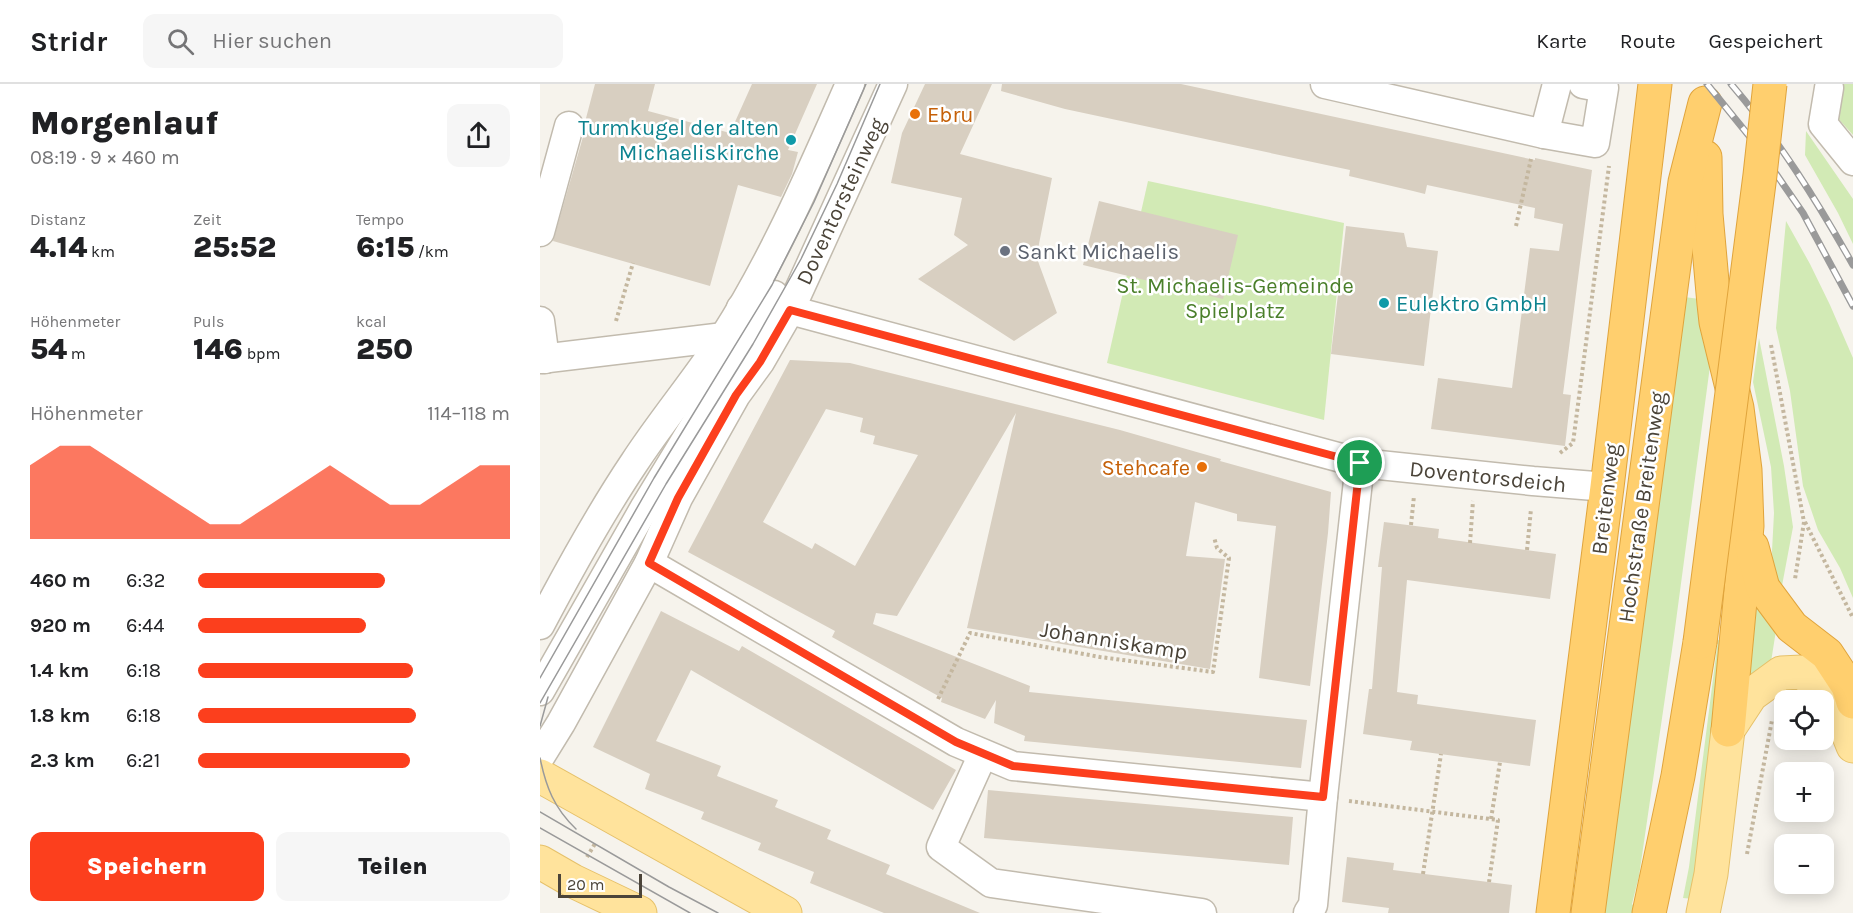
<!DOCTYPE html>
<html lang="de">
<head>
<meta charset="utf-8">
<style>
	:root { --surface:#fff; --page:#f6f6f6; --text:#202124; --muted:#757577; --line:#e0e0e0; --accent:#fc3f1d }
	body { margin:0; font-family:Karla,sans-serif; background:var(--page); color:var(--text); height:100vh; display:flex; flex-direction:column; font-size:22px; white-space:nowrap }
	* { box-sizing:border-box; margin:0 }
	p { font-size:20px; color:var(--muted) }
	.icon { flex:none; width:33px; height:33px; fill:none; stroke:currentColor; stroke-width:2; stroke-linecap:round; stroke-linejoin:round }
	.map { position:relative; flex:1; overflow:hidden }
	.details { display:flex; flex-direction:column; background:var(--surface); width:540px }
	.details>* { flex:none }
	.fabs { position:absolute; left:1234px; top:606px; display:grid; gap:12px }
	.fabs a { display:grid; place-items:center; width:60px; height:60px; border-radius:12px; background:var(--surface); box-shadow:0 3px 15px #0003; font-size:30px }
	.scale { position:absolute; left:18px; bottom:15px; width:84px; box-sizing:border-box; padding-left:6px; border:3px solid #4b4439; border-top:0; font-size:16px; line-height:21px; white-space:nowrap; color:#4b4439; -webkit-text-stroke:4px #fff; paint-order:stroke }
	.pin { position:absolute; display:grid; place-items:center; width:51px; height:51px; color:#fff; margin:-26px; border:3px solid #fff; border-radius:50%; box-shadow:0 2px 6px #0007 }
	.round { display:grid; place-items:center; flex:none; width:63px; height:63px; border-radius:12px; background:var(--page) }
	.summary { display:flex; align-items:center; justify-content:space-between; height:102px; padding:0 30px }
	h1 { font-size:33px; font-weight:800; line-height:45px }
	.figures { display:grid; grid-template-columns:repeat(3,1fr); gap:9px; height:102px; padding:6px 30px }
	.figures div { display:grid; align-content:center }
	.figures b { font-size:30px; font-weight:800 }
	.figures small { font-size:16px; font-weight:400 }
	.figures p { font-size:16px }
	.chart { height:168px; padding:12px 30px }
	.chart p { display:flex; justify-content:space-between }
	.chart svg { width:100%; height:108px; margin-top:6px; fill:var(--accent); opacity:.7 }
	.action { display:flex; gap:12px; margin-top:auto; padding:12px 30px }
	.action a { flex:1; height:69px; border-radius:12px; background:var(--accent); color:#fff; font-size:24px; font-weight:800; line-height:69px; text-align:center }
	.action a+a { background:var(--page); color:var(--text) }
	ul { padding:0 30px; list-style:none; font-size:20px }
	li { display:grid; grid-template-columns:96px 72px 1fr; align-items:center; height:45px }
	li i { height:15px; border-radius:8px; background:var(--accent) }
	header { display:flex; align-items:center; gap:36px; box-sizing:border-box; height:84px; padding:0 30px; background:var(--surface); border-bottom:2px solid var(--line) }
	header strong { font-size:28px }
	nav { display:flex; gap:33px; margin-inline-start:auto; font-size:21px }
	.search { width:420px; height:54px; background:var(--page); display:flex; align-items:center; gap:15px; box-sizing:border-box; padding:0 21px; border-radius:12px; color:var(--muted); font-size:22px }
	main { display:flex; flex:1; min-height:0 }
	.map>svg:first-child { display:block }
</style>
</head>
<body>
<header>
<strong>Stridr</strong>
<div class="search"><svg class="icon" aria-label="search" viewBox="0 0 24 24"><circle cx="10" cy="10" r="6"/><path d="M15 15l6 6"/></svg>Hier suchen</div>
<nav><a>Karte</a><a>Route</a><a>Gespeichert</a></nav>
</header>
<main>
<section class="details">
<div class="summary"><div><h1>Morgenlauf</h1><p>08:19 · 9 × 460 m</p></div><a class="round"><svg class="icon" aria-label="share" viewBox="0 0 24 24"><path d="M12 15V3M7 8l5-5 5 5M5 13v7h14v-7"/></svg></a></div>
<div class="figures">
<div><p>Distanz</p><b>4.14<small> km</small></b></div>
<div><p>Zeit</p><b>25:52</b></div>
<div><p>Tempo</p><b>6:15<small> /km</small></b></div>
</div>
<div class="figures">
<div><p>Höhenmeter</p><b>54<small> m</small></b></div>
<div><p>Puls</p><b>146<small> bpm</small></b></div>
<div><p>kcal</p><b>250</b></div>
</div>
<div class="chart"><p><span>Höhenmeter</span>114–118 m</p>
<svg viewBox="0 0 160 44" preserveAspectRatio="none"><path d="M0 44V14L10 6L20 6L30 14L40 22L50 30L60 38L70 38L80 30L90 22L100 14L110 22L120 30L130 30L140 22L150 14L160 14V44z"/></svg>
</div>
<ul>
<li><b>460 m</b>6:32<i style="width:60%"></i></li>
<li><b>920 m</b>6:44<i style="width:54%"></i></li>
<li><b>1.4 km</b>6:18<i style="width:69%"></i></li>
<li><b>1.8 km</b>6:18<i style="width:70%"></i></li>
<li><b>2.3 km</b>6:21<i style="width:68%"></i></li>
</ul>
<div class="action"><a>Speichern</a><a>Teilen</a></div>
</section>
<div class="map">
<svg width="1313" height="829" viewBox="0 0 1313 829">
	<rect width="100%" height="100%" fill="#f6f3ec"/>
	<!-- green -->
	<g fill="#d2eab5">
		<polygon points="1278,0 1313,0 1313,51 1278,12"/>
		<polygon points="1266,47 1313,115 1313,160 1298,129 1265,71"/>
		<polygon points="608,97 804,139 784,336 567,279"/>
		<polygon points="1246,137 1270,180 1290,221 1313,274 1313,514 1300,484 1278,446 1263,402 1250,307 1236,244"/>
		<polygon points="1144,213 1160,215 1172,267 1134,552 1099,792 1092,820 1097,826 1097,829 1064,829"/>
		<polygon points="1219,254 1244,382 1253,443 1241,507 1233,490 1232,467 1234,429 1231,383 1213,298"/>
		<polygon points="1217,520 1237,540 1231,578 1217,586 1209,592"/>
		<polygon points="1178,556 1182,557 1154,815 1143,814 1149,783"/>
	</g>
	<!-- building -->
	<g fill="#d8cfc1" fill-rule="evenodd">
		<polygon points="55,0 115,0 108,27 190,49 212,0 277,0 248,66 258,68 252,90 241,113 198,101 170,202 13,157 45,46 45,38"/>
		<polygon points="385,0 452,0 420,70 512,94 497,170 495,169 517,229 474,257 378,195 428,161 414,151 422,114 351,99 362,49"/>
		<polygon points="462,0 641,0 995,76 995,74 1052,86 1023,310 1031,311 1025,362 891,345 898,294 972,304 990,164 1019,167 1023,140 994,134 995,124 887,101 885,110 873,107 809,92 810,86 525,25 461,7"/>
		<polygon points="559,117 698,151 683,215 543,181"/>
		<polygon points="806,142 864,149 867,163 898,167 884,282 791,270"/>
		<path d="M 250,276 L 310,279 L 580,346 L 681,375 L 680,377 L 791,408 L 788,449 L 770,602 L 719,594 L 736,442 L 697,437 L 697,430 L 655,418 L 646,472 L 685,475 L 670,585 L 427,544 L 476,329 L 357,532 L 336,529 L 333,540 L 490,602 L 489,608 L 767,636 L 761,684 L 484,657 L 485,652 L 454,639 L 456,616 L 445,635 L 401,618 L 402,614 L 292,553 L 295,547 L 148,468 ZM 286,325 L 323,334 L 320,348 L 335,352 L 333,360 L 378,371 L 315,482 L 275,459 L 272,465 L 223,438 Z"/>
		<polygon points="844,438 899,445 898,454 1016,470 1010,515 867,496 857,608 878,611 877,620 996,636 990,682 870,666 872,657 823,650 829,605 832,605 842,483 838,483"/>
		<polygon points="121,527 199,567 202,562 416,686 393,726 151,586 116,657 181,682 177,692 238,716 235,723 291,746 287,755 350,781 346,790 440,829 344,829 270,799 274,788 218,766 221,759 161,735 164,728 105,705 110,690 53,663"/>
		<polygon points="448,706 753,733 749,781 444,754"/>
		<polygon points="807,773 854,779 853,786 972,801 969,829 848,829 849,824 802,818"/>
	</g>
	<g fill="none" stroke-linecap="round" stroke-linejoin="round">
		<!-- minor casing -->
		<g stroke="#c2bbae" stroke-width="31">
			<g id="minor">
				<polyline points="785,0 1004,50 1055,59 1064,4 1043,0"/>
				<polyline points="1289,4 1283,40 1313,77"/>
				<polyline points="1004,50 1017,0"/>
				<polyline points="0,148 29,42"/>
				<polyline points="201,224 219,223 250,226 820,379 993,397 1067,403"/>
				<polyline points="0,237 5,275"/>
				<polyline points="0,275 184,253"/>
				<polyline points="109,479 416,658 473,682 783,713"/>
				<path d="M 0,541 C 29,486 59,431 94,379 C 122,336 156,296 184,253 C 235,173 272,86 310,0"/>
				<polyline points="0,607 105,423 234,211"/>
				<polyline points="443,670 401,763 451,799 662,829"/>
				<polyline points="0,673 21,639 109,479 138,414 196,311 220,278 250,226 353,0"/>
				<polyline points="768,829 773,821 783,713 820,379"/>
			</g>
		</g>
		<!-- major casing -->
		<g stroke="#e6c16a" stroke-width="35">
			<g id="major">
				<polyline points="0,692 245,829"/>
				<polyline points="0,778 33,797 100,829"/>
				<polyline points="1163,829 1171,790 1188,646 1211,611 1241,589 1262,588 1282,605 1305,642 1313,662"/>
			</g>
		</g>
		<!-- highway casing -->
		<g stroke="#e0a43c" stroke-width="35">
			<g id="highway">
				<polyline points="1165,73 1166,130 1174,220 1176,238 1197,324 1205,386 1207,442 1188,646"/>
				<polyline points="1212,463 1223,504 1252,543 1287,570 1308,602 1313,618"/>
				<polyline points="1013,829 1067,403 1115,0"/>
				<polyline points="1048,829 1145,98 1165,19"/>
				<polyline points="1109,829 1138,692 1160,558"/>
			</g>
		</g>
		<!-- path -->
		<g stroke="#c4b79f" stroke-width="4" stroke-dasharray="3 3" stroke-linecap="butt">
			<polyline points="976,142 991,75"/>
			<polyline points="76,237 93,179"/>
			<polyline points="1231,261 1264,438 1255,495"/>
			<polyline points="1020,369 1033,359 1069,82"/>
			<polyline points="1265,438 1313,534"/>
			<polyline points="871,441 874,412"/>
			<polyline points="930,459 933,417"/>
			<polyline points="987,466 991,425"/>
			<polyline points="398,615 430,549 560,573 673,588 689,474 677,464 674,453"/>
			<polyline points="809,717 958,736 949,798"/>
			<polyline points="951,735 960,678"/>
			<polyline points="1207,770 1232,636"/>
			<polyline points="47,773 56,758"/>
			<polyline points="883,790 901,670"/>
		</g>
		<!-- minor -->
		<use href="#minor" stroke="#fff" stroke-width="28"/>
		<!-- major -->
		<use href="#major" stroke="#ffe39c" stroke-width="33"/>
		<!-- highway -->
		<use href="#highway" stroke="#ffcf6e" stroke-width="33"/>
		<!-- tram -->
		<g stroke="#9a9a9a" stroke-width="1.5">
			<polyline points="0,594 114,394 232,201 274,118 326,0"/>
			<polyline points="0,619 126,400 213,260 261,175 297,100 340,0"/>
			<polyline points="0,642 8,613"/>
			<path d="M 0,674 C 6,703 14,724 36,745"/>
			<polyline points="0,728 129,803 178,829"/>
			<polyline points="0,744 150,829"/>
		</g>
		<!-- rail casing -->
		<g stroke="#9a9a9a" stroke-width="7">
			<g id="rail">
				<polyline points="1167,0 1214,58 1263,129 1313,222"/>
				<path d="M 1191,0 C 1239,56 1277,117 1313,181"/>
			</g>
		</g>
		<!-- rail -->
		<use href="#rail" stroke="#fff" stroke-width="4.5" stroke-dasharray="14" stroke-linecap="butt"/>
		<!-- highway-bridge casing -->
		<g stroke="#e0a43c" stroke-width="35" stroke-linecap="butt">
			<polyline id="highway-bridge" points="1160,558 1220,91 1230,0"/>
		</g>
		<!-- highway-bridge -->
		<use href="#highway-bridge" stroke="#ffcf6e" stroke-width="33"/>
	</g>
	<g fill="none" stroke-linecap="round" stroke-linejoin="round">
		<!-- route casing -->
		<g stroke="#fff" stroke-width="12">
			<polygon id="route" points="250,226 820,379 783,713 473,682 416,658 109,479 138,414 196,311 220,278"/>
		</g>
		<!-- route -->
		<use href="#route" stroke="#fc3f1d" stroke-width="8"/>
	</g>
	<!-- markers -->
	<g fill="#e8710a" stroke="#fff" stroke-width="2">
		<circle cx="375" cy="30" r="6"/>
		<circle cx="662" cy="383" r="6"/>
	</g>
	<g fill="#0f9aa8" stroke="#fff" stroke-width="2">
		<circle cx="251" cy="56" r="6"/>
		<circle cx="844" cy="219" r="6"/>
	</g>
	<circle fill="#6b7280" stroke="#fff" stroke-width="2" cx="465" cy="167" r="6"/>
	<g text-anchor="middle" stroke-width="5" stroke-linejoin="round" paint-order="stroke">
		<!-- food labels -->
		<g font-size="22" fill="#c56008" stroke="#fff" text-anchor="start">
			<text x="387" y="38">Ebru</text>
			<text x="650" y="391" text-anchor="end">Stehcafe</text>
		</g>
		<!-- culture labels -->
		<g font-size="22" fill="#0d838f" stroke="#fff" text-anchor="end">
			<text x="239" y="51">Turmkugel der alten<tspan x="239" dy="25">Michaeliskirche</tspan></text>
			<text x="856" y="227" text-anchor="start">Eulektro GmbH</text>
		</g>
		<!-- street labels -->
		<g font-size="22" fill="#4b4439" stroke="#fff">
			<text transform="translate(300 117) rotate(-65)" y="8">Doventorsteinweg</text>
			<text transform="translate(948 392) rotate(6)" y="8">Doventorsdeich</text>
			<text transform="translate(1065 415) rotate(-83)" y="8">Breitenweg</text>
			<text transform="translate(1101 423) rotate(-82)" y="8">Hochstraße Breitenweg</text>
			<text transform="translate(574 556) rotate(9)" y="8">Johanniskamp</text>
		</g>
		<!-- worship labels -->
		<g font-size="22" fill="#5b616d" stroke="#fff" text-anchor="start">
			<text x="477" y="175">Sankt Michaelis</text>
		</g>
		<!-- park labels -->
		<g font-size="22" fill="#4a7f2a" stroke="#fff">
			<text x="695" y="209">St. Michaelis-Gemeinde<tspan x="695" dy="25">Spielplatz</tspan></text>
		</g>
	</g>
</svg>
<div class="fabs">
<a><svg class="icon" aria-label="locate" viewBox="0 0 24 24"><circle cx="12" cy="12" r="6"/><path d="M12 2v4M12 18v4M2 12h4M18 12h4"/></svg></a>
<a>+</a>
<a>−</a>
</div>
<div class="scale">20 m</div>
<div class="pin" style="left:820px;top:379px;background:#1e9e55"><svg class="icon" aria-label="arrive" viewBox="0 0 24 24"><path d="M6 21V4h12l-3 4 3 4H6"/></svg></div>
</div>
</main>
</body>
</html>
